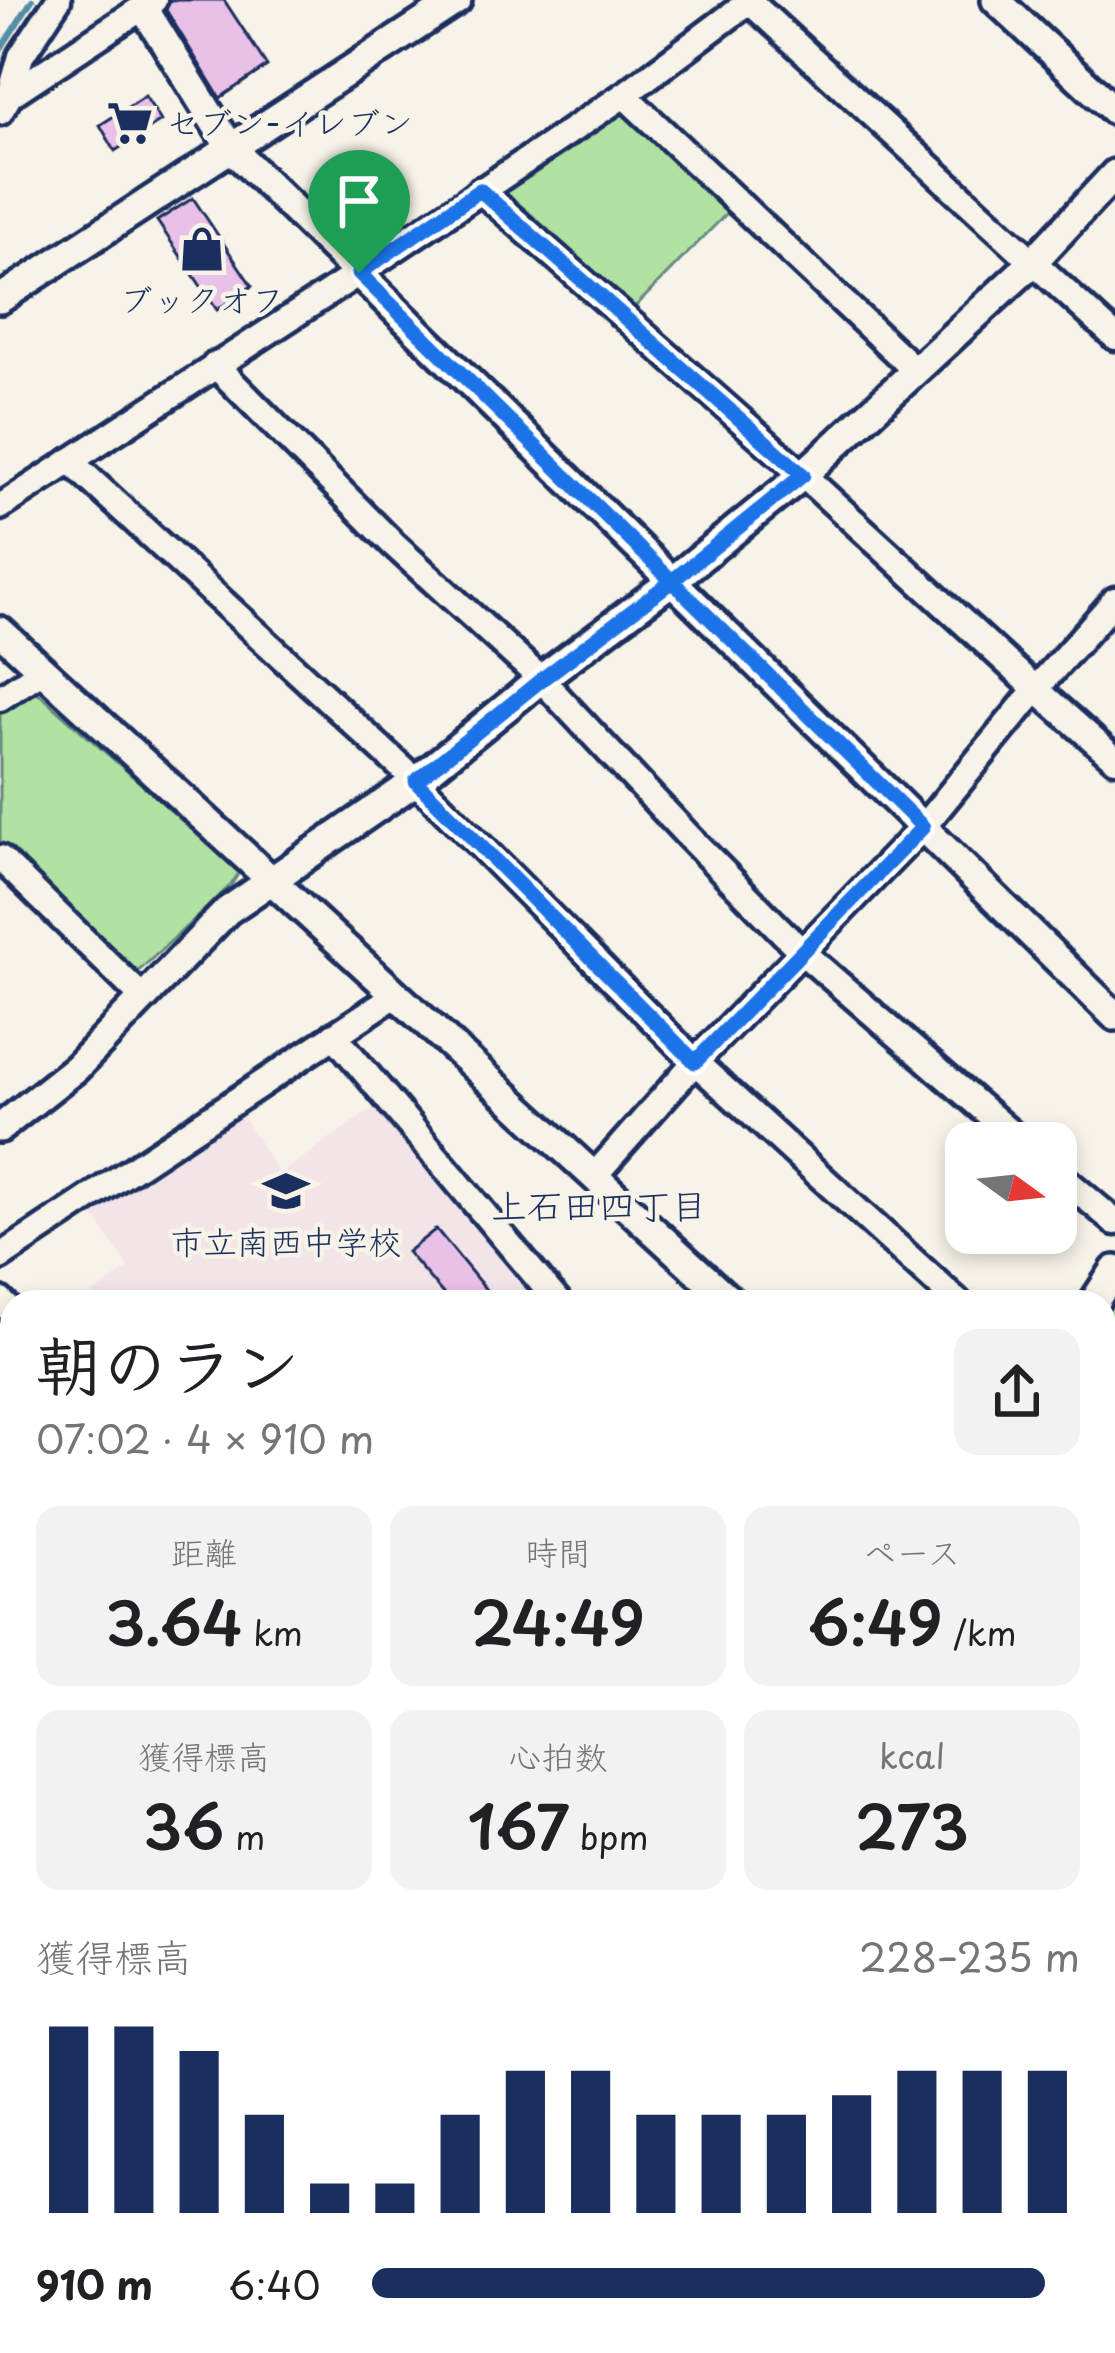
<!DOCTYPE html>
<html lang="ja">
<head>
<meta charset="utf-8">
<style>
	:root { --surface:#fff; --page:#f2f2f2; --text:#202124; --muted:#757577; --accent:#1b2f5e }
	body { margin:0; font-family:"Playpen Sans","Klee One",sans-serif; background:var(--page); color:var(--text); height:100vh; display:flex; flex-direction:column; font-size:45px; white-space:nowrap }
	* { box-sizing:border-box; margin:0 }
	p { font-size:39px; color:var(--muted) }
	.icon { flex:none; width:66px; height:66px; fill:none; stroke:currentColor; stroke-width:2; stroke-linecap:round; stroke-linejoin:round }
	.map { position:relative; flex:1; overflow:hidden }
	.side { position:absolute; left:0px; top:1290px; width:1116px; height:1065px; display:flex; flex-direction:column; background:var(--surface); border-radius:36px 36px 0 0; box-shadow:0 6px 18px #0003 }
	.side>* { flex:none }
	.needle { width:78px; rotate:105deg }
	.tools { position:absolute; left:945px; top:1122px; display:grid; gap:24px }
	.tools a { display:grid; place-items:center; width:132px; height:132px; border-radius:24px; background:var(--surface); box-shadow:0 6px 18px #0003; font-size:60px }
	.pin { position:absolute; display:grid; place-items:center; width:102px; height:102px; color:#fff; margin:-123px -51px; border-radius:50% 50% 50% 0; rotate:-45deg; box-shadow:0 0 12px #0007 }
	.pin .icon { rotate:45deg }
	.round { display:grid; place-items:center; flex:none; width:126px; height:126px; border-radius:24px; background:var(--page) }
	.summary { display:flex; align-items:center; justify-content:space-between; height:204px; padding:0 36px }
	h1 { font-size:66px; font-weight:600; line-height:90px }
	.stats { display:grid; grid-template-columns:repeat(3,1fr); gap:18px; height:204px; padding:12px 36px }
	.stats div { display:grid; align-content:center; border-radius:24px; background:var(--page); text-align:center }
	.stats b { font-size:60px; font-weight:600 }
	.stats small { font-size:33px; font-weight:400 }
	.stats p { font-size:33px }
	.chart { height:336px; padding:24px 36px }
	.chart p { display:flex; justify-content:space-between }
	.chart svg { width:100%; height:216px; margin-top:12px; stroke:var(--accent); stroke-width:6 }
	ul { padding:0 36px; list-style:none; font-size:39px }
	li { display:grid; grid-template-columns:192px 144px 1fr; align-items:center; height:90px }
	li i { height:30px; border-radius:15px; background:var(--accent) }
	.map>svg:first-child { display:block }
</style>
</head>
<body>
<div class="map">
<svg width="1115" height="2353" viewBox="0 0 1115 2353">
	<rect width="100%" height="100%" fill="#f7f3e8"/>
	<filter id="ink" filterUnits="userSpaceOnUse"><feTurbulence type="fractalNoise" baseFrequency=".00833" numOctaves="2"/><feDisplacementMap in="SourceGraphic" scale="24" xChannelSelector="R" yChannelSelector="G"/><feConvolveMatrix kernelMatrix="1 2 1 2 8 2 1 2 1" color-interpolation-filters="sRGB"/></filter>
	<g filter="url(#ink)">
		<!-- built -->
		<polygon fill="#f3e4e8" points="382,1102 549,1302 82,1302 129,1268 88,1207 241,1114 279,1174"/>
		<!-- green -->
		<g fill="#b1e2a2" stroke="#668880" stroke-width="3">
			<polygon points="621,106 728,212 632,310 497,191"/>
			<polygon points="28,684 240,871 231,885 128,981 0,852 0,702"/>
			<polygon points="1115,1291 1115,1546 1104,1555 1104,1308"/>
		</g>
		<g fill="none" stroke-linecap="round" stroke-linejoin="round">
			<!-- stream -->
			<g stroke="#558da7" stroke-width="6">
				<polyline points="0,50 32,0"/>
				<polyline points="1104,2035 1115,2022"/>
			</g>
		</g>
		<!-- building -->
		<g fill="#e9c0e7" stroke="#1b2f5e" stroke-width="3">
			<polygon points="170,0 224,0 267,66 220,98 166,10"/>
			<polygon points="145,96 161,121 115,151 100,125"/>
			<polygon points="193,198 252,286 217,310 157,221"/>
			<polygon points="436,1229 496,1302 450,1302 407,1252"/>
		</g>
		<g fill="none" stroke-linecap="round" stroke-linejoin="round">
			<!-- minor casing -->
			<g stroke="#1b2f5e" stroke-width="33">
				<g id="minor">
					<polyline points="748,0 1115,337"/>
					<polyline points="10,95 154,0"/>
					<polyline points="624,95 916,371"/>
					<polyline points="0,112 10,95 21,56 58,0"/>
					<polyline points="480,190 803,475 1036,689 1115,759"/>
					<polyline points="215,365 393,544 541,679 690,838 802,952 1022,1143"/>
					<polyline points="70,461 416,781 695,1062 958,1302"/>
					<polyline points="0,507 359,273 624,95 750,1"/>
					<polyline points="0,698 43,670"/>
					<polyline points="0,858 143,998"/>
					<polyline points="334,1035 558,1302"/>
					<polyline points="1056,1172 1115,1222"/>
					<polyline points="594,1176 695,1062 923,827 1036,689 1115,600"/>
					<polyline points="0,1257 397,994"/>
					<polyline points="0,1300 12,1312"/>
					<polyline points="1104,1568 1115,1559"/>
					<polyline points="0,2011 12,2002"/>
					<polyline points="1104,2185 1115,2195"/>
					<polyline points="0,2249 12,2292"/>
					<polyline points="12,2353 15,2343"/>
				</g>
			</g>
			<!-- tertiary casing -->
			<g stroke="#1b2f5e" stroke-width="36">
				<g id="tertiary">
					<polyline points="996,0 1115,111"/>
					<polyline points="143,7 230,147 1115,1016"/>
					<polyline points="0,299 457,0"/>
					<polyline points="0,631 731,1302"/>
					<polyline points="0,1128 76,1068 227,911 416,781 541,679 672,581 803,475 1032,263 1115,174"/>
					<polyline points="1094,1302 1115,1270"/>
					<polyline points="0,1558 12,1570"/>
					<polyline points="1104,1644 1115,1654"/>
					<polyline points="1104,1802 1115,1792"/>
					<polyline points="814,2343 823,2353"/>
					<polyline points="613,2353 623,2343"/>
				</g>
			</g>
			<!-- minor -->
			<use href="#minor" stroke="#f7f3e8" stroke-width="24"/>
			<!-- tertiary -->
			<use href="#tertiary" stroke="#f7f3e8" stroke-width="27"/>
		</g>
	</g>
	<g fill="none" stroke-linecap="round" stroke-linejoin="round" filter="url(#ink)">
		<!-- route casing -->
		<g stroke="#fff" stroke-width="24">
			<polyline id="route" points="359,273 672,581 541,680 416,781 695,1062 923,827 672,581 803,475 480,190 359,273"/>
		</g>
		<!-- route -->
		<use href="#route" stroke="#1a73e8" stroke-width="15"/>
	</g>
	<!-- icons -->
	<defs>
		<g id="supermarket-bare" transform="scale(3.6)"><path d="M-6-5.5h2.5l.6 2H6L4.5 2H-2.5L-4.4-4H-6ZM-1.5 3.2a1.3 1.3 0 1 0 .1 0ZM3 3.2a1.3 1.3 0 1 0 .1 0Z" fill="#1b2f5e" stroke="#f7f3e8" stroke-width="2.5" paint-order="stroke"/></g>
		<g id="shop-bare" transform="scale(3.6)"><path d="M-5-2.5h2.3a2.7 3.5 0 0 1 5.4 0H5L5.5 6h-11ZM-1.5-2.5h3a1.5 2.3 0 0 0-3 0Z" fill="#1b2f5e" stroke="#f7f3e8" stroke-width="2.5" paint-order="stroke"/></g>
		<g id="school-bare" transform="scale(3.6)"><path d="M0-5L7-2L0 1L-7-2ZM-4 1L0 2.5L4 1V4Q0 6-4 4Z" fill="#1b2f5e" stroke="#f7f3e8" stroke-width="2.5" paint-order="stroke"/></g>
	</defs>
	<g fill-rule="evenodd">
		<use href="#supermarket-bare" x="130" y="123"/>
		<use href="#shop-bare" x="202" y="249"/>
		<use href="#school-bare" x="286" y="1191"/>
	</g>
	<g text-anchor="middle" stroke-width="9" stroke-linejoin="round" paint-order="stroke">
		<!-- poi labels -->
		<g font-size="33" fill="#1b2f5e" stroke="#f7f3e8">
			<text x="166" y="135" text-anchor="start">セブン-イレブン</text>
			<text x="202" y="312">ブックオフ</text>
			<text x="286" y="1254">市立南西中学校</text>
		</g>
		<!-- neighbourhood labels -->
		<g font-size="36" fill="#1b2f5e" stroke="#f7f3e8">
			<text x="599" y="1219">上石田四丁目</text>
		</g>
	</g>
</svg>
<div class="tools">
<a><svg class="needle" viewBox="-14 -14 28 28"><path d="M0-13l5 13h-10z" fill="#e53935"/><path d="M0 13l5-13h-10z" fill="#757577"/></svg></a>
</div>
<div class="pin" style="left:359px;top:273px;background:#1e9e55"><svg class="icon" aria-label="arrive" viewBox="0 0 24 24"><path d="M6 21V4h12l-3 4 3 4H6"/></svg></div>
<section class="side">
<div class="summary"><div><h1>朝のラン</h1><p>07:02 · 4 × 910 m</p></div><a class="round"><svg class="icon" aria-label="share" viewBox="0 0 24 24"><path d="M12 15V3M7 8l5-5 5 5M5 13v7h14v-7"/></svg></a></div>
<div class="stats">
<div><p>距離</p><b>3.64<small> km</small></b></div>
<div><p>時間</p><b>24:49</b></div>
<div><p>ペース</p><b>6:49<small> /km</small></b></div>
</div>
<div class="stats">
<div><p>獲得標高</p><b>36<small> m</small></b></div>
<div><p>心拍数</p><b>167<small> bpm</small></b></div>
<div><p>kcal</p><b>273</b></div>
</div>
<div class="chart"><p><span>獲得標高</span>228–235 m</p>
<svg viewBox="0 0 160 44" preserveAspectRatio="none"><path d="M5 44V6M15 44V6M25 44V11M35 44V24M45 44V38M55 44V38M65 44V24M75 44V15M85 44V15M95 44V24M105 44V24M115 44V24M125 44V20M135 44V15M145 44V15M155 44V15"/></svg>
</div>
<ul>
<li><b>910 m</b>6:40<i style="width:95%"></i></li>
</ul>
</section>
</div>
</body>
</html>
